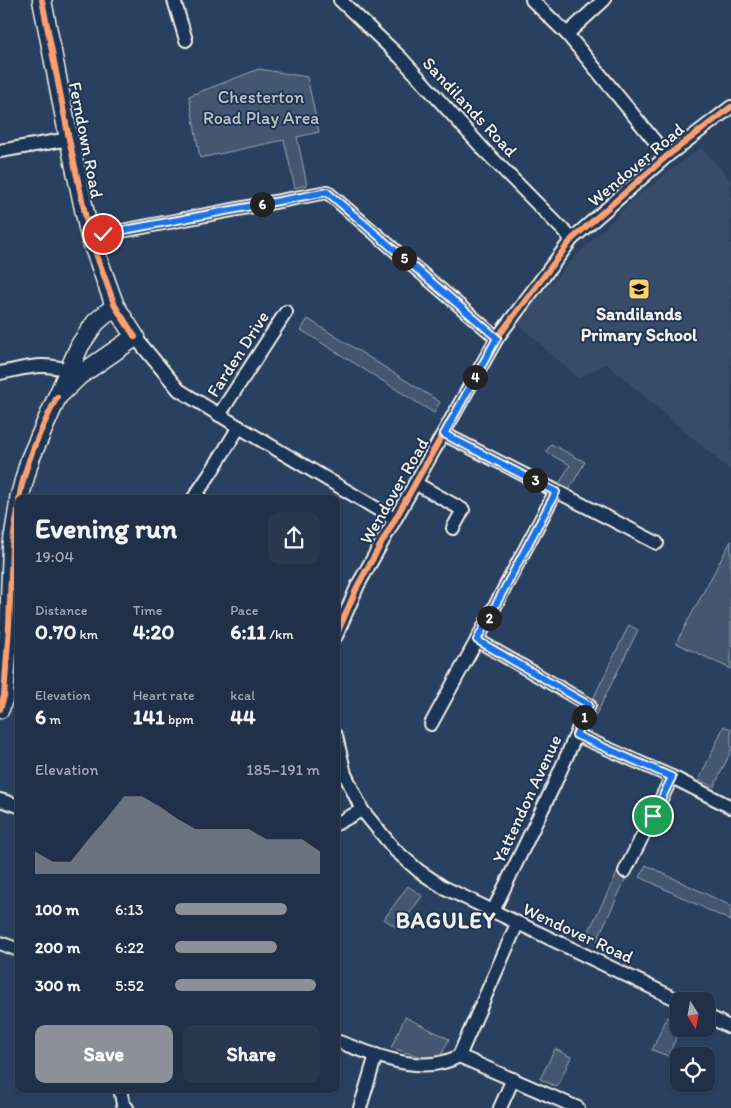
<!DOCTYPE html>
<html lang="en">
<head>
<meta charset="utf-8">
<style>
	:root { --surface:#203048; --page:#28384f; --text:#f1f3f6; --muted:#a2a9b4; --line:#3d4b60; --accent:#8c9099 }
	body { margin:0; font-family:Itim,sans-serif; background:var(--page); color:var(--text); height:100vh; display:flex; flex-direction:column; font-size:19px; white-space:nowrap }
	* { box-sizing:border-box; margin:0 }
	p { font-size:16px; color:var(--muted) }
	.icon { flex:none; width:28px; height:28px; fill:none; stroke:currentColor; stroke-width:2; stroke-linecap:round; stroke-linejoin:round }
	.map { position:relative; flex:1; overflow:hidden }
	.details { position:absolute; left:15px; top:495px; width:325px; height:598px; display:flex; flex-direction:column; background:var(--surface); border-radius:10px; box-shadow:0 1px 4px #0004,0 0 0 1px var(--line) }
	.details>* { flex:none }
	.needle { width:32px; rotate:169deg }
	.fabs { position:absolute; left:670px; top:992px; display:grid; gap:10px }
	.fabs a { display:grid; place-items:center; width:45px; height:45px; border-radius:10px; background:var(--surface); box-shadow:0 1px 4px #0004,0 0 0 1px var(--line); font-size:25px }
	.pin { position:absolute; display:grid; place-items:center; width:42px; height:42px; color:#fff; margin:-21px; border:2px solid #fff; border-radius:50%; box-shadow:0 1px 5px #0007 }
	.km { position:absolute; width:25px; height:25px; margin:-12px; border-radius:50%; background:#222; color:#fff; font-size:14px; line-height:25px; text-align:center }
	.round { display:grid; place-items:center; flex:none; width:52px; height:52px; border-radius:10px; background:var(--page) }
	.headline { display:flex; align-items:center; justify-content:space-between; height:85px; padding:0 20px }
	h1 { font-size:28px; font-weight:700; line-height:38px }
	.figures { display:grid; grid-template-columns:repeat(3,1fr); gap:8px; height:85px; padding:5px 20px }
	.figures div { display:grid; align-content:center }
	.figures b { font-size:21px; font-weight:700 }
	.figures small { font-size:14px; font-weight:400 }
	.figures p { font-size:14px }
	.chart { height:140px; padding:10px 20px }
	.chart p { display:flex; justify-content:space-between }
	.chart svg { width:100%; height:90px; margin-top:5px; fill:var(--accent); opacity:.7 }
	.action { display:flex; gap:10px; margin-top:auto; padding:10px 20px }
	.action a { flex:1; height:58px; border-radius:10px; background:var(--accent); color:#fff; font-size:20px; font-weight:700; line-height:58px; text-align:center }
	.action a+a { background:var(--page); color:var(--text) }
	ul { padding:0 20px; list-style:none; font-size:16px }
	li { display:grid; grid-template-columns:80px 60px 1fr; align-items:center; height:38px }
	li i { height:12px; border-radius:6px; background:var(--accent) }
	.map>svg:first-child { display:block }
</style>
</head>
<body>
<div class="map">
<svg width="731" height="1108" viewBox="0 0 731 1108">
	<rect width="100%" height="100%" fill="#2a4060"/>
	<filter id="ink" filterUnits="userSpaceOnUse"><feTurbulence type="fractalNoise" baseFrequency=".02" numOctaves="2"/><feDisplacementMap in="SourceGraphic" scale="10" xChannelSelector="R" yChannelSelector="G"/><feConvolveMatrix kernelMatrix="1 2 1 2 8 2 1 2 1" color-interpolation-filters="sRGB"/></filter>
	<g filter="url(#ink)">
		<!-- built -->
		<polygon fill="#374c69" points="701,147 731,180 731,471 607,364 578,378 516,322 576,256 637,196"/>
		<!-- green -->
		<g fill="#445771" stroke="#9ca4ac">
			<polygon points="259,69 307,77 319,132 297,137 307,185 295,188 284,140 200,158 189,96"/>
			<polygon points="308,319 440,402 434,413 301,330"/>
			<polygon points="551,444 585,462 568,492 558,486 570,465 546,452"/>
			<polygon points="731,541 731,669 676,643"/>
			<polygon points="629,625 638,630 596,715 593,714 597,704 592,701"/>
			<polygon points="724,726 731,729 731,751 714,787 699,780"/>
			<polygon points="646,865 731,906 731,921 640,877"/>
			<polygon points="618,871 627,876 597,940 587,935"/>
			<polygon points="408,886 422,896 399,929 384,919"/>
			<polygon points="405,1017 449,1039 439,1060 435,1061 391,1048"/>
			<polygon points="667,1017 679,1022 680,1029 668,1056 652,1050"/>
			<polygon points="555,1049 571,1057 557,1087 540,1079"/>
		</g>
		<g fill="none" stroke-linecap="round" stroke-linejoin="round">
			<!-- minor casing -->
			<g stroke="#f4f1e8" stroke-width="16">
				<g id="minor">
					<polyline points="174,0 186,40"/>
					<polyline points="340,0 401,58 485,151 572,239"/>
					<polyline points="532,0 567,34 667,156"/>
					<polyline points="567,34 604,0"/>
					<polyline points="0,151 69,139"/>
					<polyline points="90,237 327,192 497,338"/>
					<polyline points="135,337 179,390 239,427 394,519"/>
					<path d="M 0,373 C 30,367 46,361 75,373"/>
					<polyline points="219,415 286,312"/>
					<polyline points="444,434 556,491 477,640 589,705 554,785 493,911"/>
					<polyline points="415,483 463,510 453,528"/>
					<polyline points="556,491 657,543"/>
					<polyline points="193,499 210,474 239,427"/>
					<polyline points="336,636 358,585 497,338 572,239 667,156 731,107"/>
					<polyline points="431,724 477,640"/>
					<polyline points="577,735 672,777 731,807"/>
					<polyline points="336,736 345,774 362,810 395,850 419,871 443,887 680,1001"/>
					<polyline points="0,800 19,806"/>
					<polyline points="336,824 362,810"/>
					<polyline points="625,871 672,777"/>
					<polyline points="0,943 19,950"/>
					<polyline points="706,1015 731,1028"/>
					<path d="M 336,1041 C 373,1054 422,1077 459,1056 L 517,924"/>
					<polyline points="459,1056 578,1108"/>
					<polyline points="120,1089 123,1104 127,1108"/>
					<polyline points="360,1108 376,1055"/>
					<polyline points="500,1108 513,1079"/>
				</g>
			</g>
			<!-- secondary casing -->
			<g stroke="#f4f1e8" stroke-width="21">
				<g id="secondary">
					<polyline points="42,0 69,139 90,237 115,306 135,337 80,375 57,397"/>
					<polyline points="19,499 30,459 80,345 96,322 115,306"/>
					<polyline points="0,709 4,696 9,626 12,547 19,503"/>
				</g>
			</g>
			<!-- minor -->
			<use href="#minor" stroke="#1d3557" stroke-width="12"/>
			<!-- secondary -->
			<use href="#secondary" stroke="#1d3557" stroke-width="18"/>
			<!-- cycleway casing -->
			<g stroke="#1d3557" stroke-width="9">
				<g id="cycleway">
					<polyline points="42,0 69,139 90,237 115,306 135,337"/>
					<path d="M 19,499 C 25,463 41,429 57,397"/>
					<polyline points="336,636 358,585 497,338 572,239 667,156 731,107"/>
					<polyline points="0,709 4,696 9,626 12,547 19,503"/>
				</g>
			</g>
			<!-- cycleway -->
			<use href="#cycleway" stroke="#fca06f" stroke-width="6"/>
		</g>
	</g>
	<g fill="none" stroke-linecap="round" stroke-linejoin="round" filter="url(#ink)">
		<!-- route casing -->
		<g stroke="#fff" stroke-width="10">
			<polyline id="route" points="103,234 327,192 497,338 444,434 556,492 477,640 589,705 576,735 672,777 653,816"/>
		</g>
		<!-- route -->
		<use href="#route" stroke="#1a73e8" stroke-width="6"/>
	</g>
	<!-- icons -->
	<defs>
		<g id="school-square" transform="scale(1.125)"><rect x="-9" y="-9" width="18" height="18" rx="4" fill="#ffd166" stroke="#1d3557"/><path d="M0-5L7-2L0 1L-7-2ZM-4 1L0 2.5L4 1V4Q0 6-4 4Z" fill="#111"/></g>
	</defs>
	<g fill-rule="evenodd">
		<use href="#school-square" x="639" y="289"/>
	</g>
	<g text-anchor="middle" stroke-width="4" stroke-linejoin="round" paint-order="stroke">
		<!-- park labels -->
		<g font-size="18" fill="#bfc3c4" stroke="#1d3557">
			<text x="261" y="103">Chesterton<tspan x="261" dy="21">Road Play Area</tspan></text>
		</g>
		<!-- street labels -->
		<g font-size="18" fill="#f4f1e8" stroke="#1d3557">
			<text transform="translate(470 107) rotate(47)" y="6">Sandilands Road</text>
			<text transform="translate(86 140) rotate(79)" y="6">Ferndown Road</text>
			<text transform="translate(636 165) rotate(-40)" y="6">Wendover Road</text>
			<text transform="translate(238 354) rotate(-57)" y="6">Farden Drive</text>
			<text transform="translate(394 491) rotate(-60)" y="6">Wendover Road</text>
			<text transform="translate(527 799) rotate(-65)" y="6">Yattendon Avenue</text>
			<text transform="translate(578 933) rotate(25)" y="6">Wendover Road</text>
		</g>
		<!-- poi labels -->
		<g font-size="18" font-weight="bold" fill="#f4f1e8" stroke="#1d3557">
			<text x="639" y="320">Sandilands<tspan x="639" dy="21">Primary School</tspan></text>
		</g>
		<!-- district labels -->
		<g font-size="22" font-weight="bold" letter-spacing="1" fill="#f4f1e8" stroke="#1d3557">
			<text x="446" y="928">BAGULEY</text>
		</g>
	</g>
</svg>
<div class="fabs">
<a><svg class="needle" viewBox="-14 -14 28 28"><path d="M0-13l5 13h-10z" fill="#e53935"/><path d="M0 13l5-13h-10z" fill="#a2a9b4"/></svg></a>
<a><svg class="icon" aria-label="locate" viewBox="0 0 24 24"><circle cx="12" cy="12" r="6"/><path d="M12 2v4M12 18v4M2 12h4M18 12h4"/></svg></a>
</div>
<div class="pin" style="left:653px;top:816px;background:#1e9e55"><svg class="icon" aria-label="arrive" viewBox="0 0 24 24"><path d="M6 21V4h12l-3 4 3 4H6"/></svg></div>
<div class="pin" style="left:103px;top:234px;background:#d93025"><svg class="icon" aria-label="check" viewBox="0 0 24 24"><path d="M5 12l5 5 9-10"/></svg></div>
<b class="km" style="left:584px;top:717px">1</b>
<b class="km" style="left:489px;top:618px">2</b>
<b class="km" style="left:535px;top:480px">3</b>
<b class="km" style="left:475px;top:377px">4</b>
<b class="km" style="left:404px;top:258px">5</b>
<b class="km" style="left:262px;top:204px">6</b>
<section class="details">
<div class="headline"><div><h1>Evening run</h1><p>19:04</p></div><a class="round"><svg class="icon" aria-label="share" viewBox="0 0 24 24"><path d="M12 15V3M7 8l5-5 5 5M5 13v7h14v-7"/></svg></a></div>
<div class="figures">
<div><p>Distance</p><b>0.70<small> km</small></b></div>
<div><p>Time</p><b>4:20</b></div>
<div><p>Pace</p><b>6:11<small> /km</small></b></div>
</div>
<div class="figures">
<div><p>Elevation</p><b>6<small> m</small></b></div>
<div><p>Heart rate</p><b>141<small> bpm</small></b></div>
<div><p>kcal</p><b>44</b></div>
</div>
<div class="chart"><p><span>Elevation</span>185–191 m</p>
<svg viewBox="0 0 160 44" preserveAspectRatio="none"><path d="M0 44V33L10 38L20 38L30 27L40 17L50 6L60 6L70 11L80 17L90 22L100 22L110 22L120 22L130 27L140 27L150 27L160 33V44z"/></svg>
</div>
<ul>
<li><b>100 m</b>6:13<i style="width:77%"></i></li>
<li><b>200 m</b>6:22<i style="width:70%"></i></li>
<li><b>300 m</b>5:52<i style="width:97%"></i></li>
</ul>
<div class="action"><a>Save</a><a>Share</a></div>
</section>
</div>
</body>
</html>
